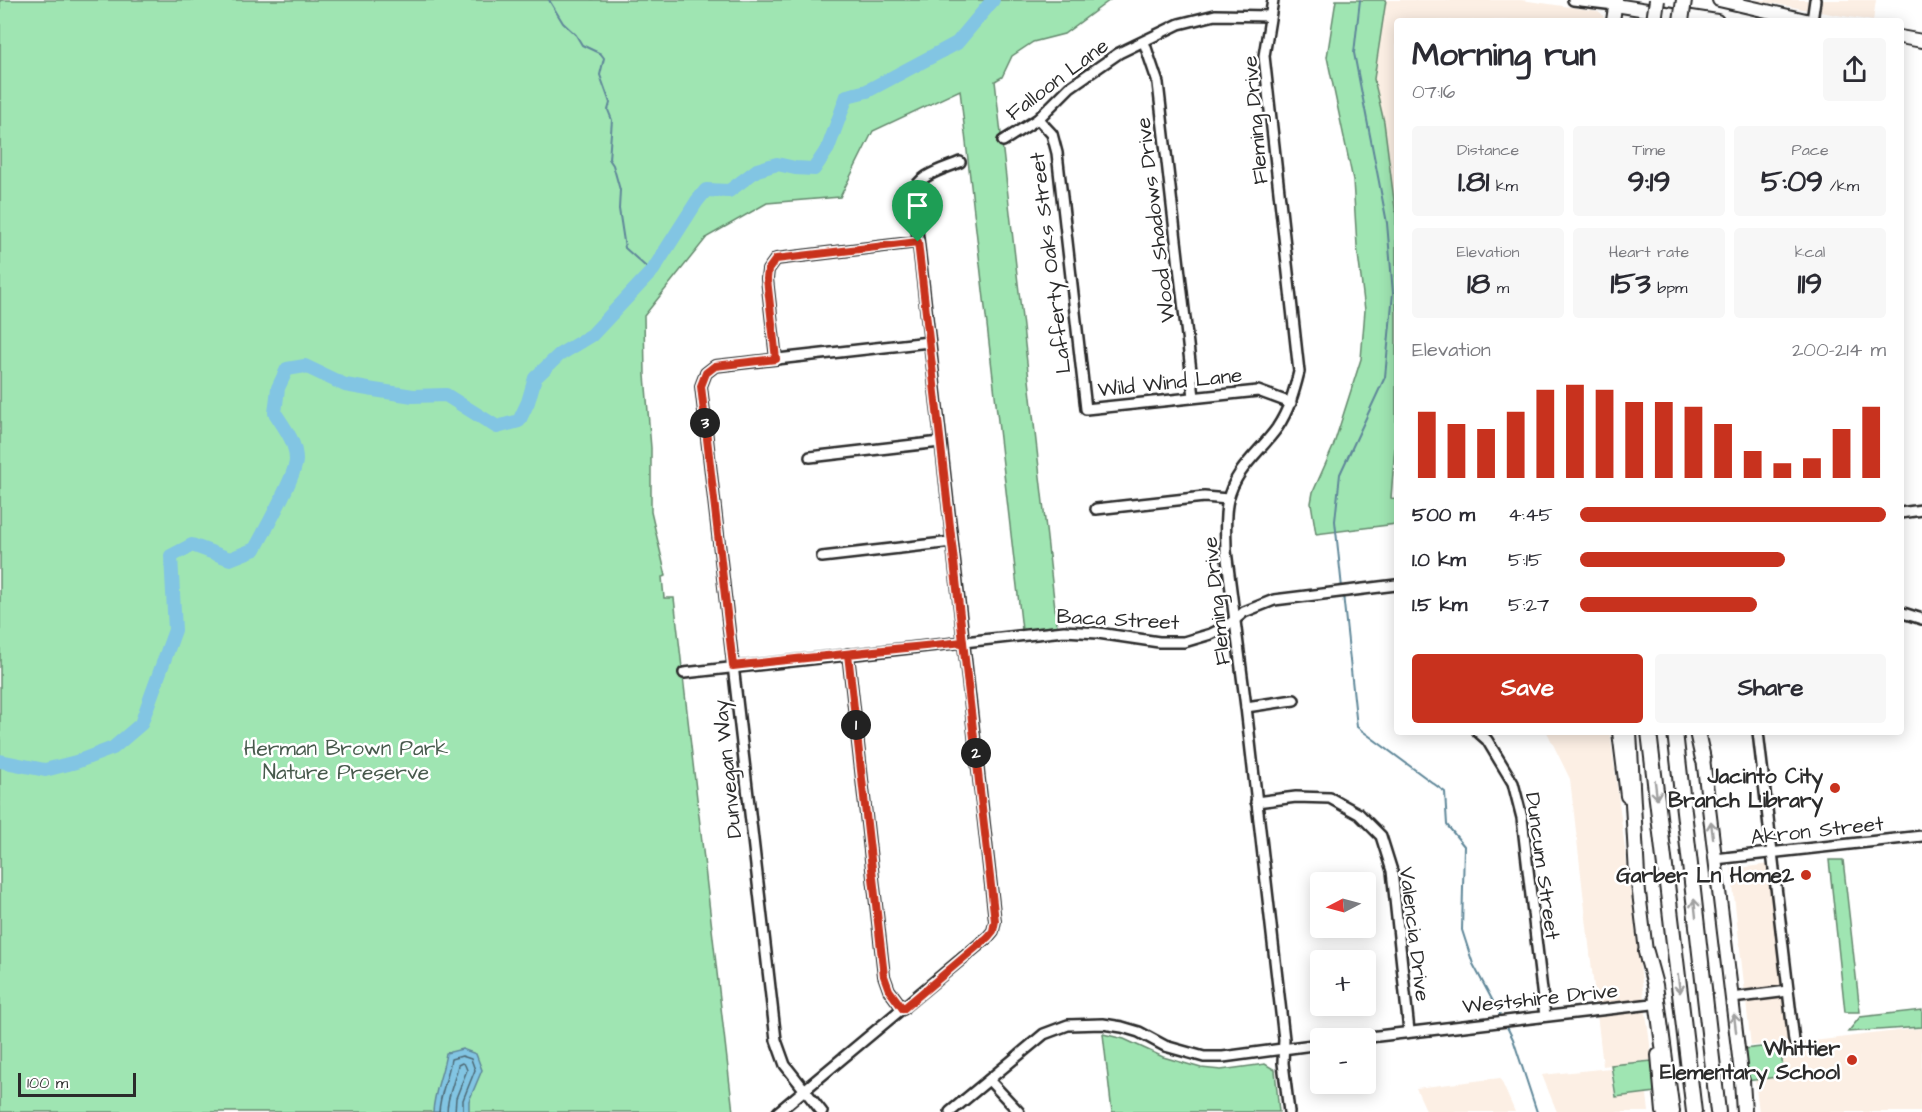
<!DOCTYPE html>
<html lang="en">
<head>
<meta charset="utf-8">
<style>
	:root { --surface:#fff; --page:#f7f7f7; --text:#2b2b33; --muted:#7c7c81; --accent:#c8321e }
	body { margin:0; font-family:"Architects Daughter",sans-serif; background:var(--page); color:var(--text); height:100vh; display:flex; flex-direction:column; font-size:22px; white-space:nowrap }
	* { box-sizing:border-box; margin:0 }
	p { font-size:20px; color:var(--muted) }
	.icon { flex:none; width:33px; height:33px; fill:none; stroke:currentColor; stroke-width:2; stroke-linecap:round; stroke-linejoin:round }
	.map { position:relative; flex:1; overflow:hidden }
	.sheet { position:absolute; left:1394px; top:18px; width:510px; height:717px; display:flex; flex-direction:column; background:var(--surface); border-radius:6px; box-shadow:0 3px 15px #0003 }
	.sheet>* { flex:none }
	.needle { width:39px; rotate:264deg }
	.tools { position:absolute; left:1310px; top:872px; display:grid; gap:12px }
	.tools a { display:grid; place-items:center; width:66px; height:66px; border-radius:6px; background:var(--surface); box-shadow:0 3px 15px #0003; font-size:30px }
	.scale { position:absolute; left:18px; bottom:15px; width:118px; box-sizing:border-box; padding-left:6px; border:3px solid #2b2b2b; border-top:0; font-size:16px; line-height:21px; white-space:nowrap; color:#2b2b2b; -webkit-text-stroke:4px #fff; paint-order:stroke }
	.pin { position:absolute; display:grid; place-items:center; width:51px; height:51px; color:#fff; margin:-62px -26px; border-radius:50% 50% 50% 0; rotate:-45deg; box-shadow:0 0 6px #0007 }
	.pin .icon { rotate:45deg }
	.km { position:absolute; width:30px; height:30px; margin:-15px; border-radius:50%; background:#222; color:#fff; font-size:16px; line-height:30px; text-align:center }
	.round { display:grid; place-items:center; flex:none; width:63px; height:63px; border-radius:6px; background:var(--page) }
	.summary { display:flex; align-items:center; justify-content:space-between; height:102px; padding:0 18px }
	h1 { font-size:33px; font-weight:700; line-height:45px }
	.metrics { display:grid; grid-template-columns:repeat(3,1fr); gap:9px; height:102px; padding:6px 18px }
	.metrics div { display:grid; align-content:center; border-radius:6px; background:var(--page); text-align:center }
	.metrics b { font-size:30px; font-weight:700 }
	.metrics small { font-size:16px; font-weight:400 }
	.metrics p { font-size:16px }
	.chart { height:168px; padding:12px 18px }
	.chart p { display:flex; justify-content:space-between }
	.chart svg { width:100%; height:108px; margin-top:6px; stroke:var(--accent); stroke-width:6 }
	.action { display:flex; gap:12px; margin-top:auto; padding:12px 18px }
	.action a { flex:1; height:69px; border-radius:6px; background:var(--accent); color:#fff; font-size:24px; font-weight:700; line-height:69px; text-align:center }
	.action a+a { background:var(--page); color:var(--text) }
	ul { padding:0 18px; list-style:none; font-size:20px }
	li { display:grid; grid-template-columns:96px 72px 1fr; align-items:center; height:45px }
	li i { height:15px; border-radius:8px; background:var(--accent) }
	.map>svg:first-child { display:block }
</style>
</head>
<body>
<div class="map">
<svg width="1922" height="1112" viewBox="0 0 1922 1112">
	<rect width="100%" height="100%" fill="#fff"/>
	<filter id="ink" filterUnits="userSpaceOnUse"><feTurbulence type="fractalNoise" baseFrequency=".0167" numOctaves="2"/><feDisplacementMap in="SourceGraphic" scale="12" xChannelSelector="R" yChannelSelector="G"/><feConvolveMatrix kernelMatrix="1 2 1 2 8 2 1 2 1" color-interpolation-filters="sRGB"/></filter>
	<g filter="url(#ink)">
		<!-- built -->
		<g fill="#fcefe4">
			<polygon points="1386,0 1521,0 1598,11 1602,14 1605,20 1396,21 1396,216 1384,122 1374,79"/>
			<polygon points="1753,0 1810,0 1809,10"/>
			<polygon points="1822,0 1876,0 1873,21 1820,12"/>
			<polygon points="1547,732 1610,732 1652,1060 1603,1066 1570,779"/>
			<polygon points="1770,864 1792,1042 1751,1046 1731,869"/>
			<polygon points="1922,1028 1922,1112 1759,1112 1755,1080 1784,1076 1780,1045"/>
			<polygon points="1610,1068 1615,1097 1647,1094 1649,1112 1557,1112 1542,1075"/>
			<polygon points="1500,1078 1515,1112 1427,1112 1416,1088"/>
		</g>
		<!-- green -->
		<g fill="#9fe5b2" stroke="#65886e" stroke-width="1.5">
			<polygon points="0,0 1110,0 1064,34 1033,42 1012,56 1002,77 995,81 1057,626 1022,630 960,90 873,131 840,197 767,203 707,237 644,316 645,375 651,448 651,512 666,576 662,577 664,598 674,598 733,1112 0,1112"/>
			<polygon points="1336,0 1386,0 1374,79 1384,122 1396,216 1396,434 1391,498 1396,499 1396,524 1316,534 1311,503 1313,492 1333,447 1361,359 1365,310 1357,246 1353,180 1327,57"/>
			<polygon points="1829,860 1843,860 1860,1012 1845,1012"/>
			<polygon points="1922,1010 1922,1027 1848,1032 1860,1017"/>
			<polygon points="1103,1034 1124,1039 1163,1057 1201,1068 1221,1070 1265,1064 1275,1070 1279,1112 1112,1112"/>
			<polygon points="1780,1045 1784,1076 1747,1081 1743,1049"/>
			<polygon points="1652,1061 1656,1092 1616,1097 1611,1065"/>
		</g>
		<!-- water -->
		<path fill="#82c5e3" stroke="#5f8799" stroke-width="1.5" d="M 462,1049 L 476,1054 L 482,1070 L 469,1101 L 469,1112 L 433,1112 C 434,1091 443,1074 446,1053 Z"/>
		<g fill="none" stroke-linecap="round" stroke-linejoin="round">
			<!-- shore -->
			<g stroke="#4e6975" stroke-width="1.5">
				<path d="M 439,1112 C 440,1092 448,1079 451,1059 L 462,1056 L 471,1059 L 475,1070 L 463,1100 L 463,1112"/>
				<path d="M 447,1112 C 447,1095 455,1082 458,1065 L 462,1063 L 465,1065 L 467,1070 L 456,1098 L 455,1112"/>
			</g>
			<!-- stream -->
			<g stroke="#5f8799" stroke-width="2">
				<polyline points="549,0 563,23 576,35 582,45 601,54 604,58 600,75 610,103 608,110 612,120 609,159 613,165 620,190 619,209 625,248 645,266 653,270"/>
				<polyline points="1342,588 1335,521 1340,474 1385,377 1393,293 1387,223 1354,53 1360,0"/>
				<polyline points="1343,594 1357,727 1445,792 1447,825 1464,846 1462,930 1473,964 1503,1020"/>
				<polyline points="1506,1025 1513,1039 1537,1112"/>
			</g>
			<!-- river -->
			<path stroke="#82c5e3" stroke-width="14" d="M 0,761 L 45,770 L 76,762 L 113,748 L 141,724 L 175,630 L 171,556 L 192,545 L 230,559 L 255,549 C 264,532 296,475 296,460 C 296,442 284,427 275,413 L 278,388 L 287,369 L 305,366 L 345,385 L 374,390 L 413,396 L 446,395 L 497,427 L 519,421 L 528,402 L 535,378 L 559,355 L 592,335 L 653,270 L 697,201 L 706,190 L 729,191 L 757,170 L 777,164 L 795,168 L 814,169 L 828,148 L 847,96 L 867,91 L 957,43 L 993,0"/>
			<!-- minor casing -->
			<g stroke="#2b2b2b" stroke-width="14">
				<g id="minor">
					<path d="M 1273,0 L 1264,56 L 1299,372 C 1294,392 1289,410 1277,428 C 1260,452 1235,469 1228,500 C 1224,516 1226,534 1226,551 L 1246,707 L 1284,1039 L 1283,1063 L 1289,1112"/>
					<polyline points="1573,0 1615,5"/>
					<polyline points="1812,21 1815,0"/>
					<polyline points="1144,42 1158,83 1194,397"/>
					<polyline points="1038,119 1052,134 1057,153 1086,409 1258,391 1291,403"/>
					<polyline points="1003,141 1038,119 1070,87 1119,53 1179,24 1215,15 1270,16"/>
					<polyline points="776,359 767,279 768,270 776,259 918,242"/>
					<polyline points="810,457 940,442"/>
					<polyline points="1096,509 1204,497 1228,499"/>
					<polyline points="1900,513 1922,510"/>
					<polyline points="822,557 952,542"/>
					<polyline points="1900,612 1922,619"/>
					<polyline points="848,654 884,976 889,990 903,1009"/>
					<polyline points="684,673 1064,631 1098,633 1159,642 1184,642 1211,634 1227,626 1244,612 1274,600 1396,585"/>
					<polyline points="1246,707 1294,700"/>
					<polyline points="1478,732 1487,740 1513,783 1522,818 1545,1016"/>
					<polyline points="1758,732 1794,1041"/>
					<polyline points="1256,802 1296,797 1330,798 1359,814 1381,836 1392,871 1409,1031"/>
					<polyline points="1715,859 1922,836"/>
					<polyline points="1732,998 1788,991"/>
					<polyline points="1361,1038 1652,1004"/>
					<polyline points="989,1080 1019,1112"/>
					<path d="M 778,1112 L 988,937 L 993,931 L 995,921 L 913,194 C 916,175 944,169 960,162"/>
					<polyline points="822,1112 785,1065 776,1040 701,386 706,373 715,366 929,342"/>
					<polyline points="950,1112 1044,1034 1068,1025 1103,1024 1122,1027 1139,1032 1165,1046 1204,1057 1223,1057 1320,1044"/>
				</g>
			</g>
			<!-- major casing -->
			<g stroke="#2b2b2b" stroke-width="16">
				<g id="major">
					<polyline points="1719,0 1810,21"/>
					<polyline points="1615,5 1717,21"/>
					<polyline points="1613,21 1616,0"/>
					<polyline points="1900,37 1922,41"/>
					<polyline points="1619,732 1627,796"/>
					<polyline points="1702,750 1743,1090"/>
					<polyline points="1636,867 1647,960"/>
					<polyline points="1658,1055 1663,1112"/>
				</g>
			</g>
			<!-- highway casing -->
			<g stroke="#2b2b2b" stroke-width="18">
				<g id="highway">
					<polyline points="1629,732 1637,875"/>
					<polyline points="1649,732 1694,1112"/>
					<polyline points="1675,732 1718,1112"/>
					<polyline points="1697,732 1703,759"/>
					<polyline points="1646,952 1655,985 1672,1112"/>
					<polyline points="1742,1081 1744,1112"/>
				</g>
			</g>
			<!-- minor -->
			<use href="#minor" stroke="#fff" stroke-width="9"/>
			<!-- major -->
			<use href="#major" stroke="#fff" stroke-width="12"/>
			<!-- highway -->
			<use href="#highway" stroke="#fff" stroke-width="14"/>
			<!-- highway-bridge casing -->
			<g stroke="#2b2b2b" stroke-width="18" stroke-linecap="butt">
				<g id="highway-bridge">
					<polyline points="1654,21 1657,0"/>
					<polyline points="1681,21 1684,0"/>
				</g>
			</g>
			<!-- highway-bridge -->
			<use href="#highway-bridge" stroke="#fff" stroke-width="14"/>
		</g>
		<!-- one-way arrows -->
		<defs><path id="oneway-shaft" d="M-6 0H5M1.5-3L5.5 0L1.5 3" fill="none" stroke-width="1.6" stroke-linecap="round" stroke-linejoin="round" transform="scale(1.5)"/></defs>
		<g stroke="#a0a0a0">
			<use href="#oneway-shaft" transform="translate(1656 790) rotate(83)"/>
			<use href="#oneway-shaft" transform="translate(1712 830) rotate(-97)"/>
			<use href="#oneway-shaft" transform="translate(1695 908) rotate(-96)"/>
			<use href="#oneway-shaft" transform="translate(1679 984) rotate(83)"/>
			<use href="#oneway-shaft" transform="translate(1735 1023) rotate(-97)"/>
		</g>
	</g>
	<g fill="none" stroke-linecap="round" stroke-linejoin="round" filter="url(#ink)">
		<!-- route casing -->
		<g stroke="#fff" stroke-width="12">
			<path id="route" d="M 918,242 L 963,642 L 848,654 L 884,976 L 889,990 L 903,1009 L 988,937 L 993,931 L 995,921 L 963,642 C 886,650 810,657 733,666 L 701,386 L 706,373 L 715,366 L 776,359 L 767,279 L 768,270 L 776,259 L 918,242"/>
		</g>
		<!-- route -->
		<use href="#route" stroke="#c8321e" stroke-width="8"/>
	</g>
	<!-- markers -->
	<g fill="#c8321e" stroke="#fff" stroke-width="2">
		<circle cx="1835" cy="788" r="6"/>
		<circle cx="1806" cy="875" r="6"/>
		<circle cx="1852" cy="1060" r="6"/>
	</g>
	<g text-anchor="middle" stroke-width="5" stroke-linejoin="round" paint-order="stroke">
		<!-- street labels -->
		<g font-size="21" fill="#2b2b2b" stroke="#fff">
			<text transform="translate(1057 79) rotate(-37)" y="7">Falloon Lane</text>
			<text transform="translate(1255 120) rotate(-95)" y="7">Fleming Drive</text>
			<text transform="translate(1155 220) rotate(-97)" y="7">Wood Shadows Drive</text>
			<text transform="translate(1050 263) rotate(-97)" y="7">Lafferty Oaks Street</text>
			<text transform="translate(1170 382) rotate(-6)" y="7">Wild Wind Lane</text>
			<text transform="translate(1216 601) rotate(-96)" y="7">Fleming Drive</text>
			<text transform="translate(1118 619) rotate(3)" y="7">Baca Street</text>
			<text transform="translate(727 769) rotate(-96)" y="7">Dunvegan Way</text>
			<text transform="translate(1817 830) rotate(-6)" y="7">Akron Street</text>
			<text transform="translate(1543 866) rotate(82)" y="7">Duncum Street</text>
			<text transform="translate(1415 934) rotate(83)" y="7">Valencia Drive</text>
			<text transform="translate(1540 998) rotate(-6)" y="7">Westshire Drive</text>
		</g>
		<!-- park labels -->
		<g font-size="21" fill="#485a4d" stroke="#fff">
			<text x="346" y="755">Herman Brown Park<tspan x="346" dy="24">Nature Preserve</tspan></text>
		</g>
		<!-- poi labels -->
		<g font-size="21" font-weight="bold" fill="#2b2b2b" stroke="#fff" text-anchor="end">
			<text x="1823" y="783">Jacinto City<tspan x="1823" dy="24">Branch Library</tspan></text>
			<text x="1794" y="882">Garber Ln Home2</text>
			<text x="1840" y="1055">Whittier<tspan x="1840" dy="24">Elementary School</tspan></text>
		</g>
	</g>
</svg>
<div class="tools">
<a><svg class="needle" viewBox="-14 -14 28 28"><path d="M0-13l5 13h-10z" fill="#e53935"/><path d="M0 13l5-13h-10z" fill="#7c7c81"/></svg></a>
<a>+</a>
<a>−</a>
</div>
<div class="scale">100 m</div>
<div class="pin" style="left:918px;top:242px;background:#1e9e55"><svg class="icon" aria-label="arrive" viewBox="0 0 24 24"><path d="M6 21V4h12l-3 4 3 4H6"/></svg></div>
<b class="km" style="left:856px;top:725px">1</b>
<b class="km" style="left:976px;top:753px">2</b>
<b class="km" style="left:705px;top:423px">3</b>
<section class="sheet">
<div class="summary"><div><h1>Morning run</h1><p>07:16</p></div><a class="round"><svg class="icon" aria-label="share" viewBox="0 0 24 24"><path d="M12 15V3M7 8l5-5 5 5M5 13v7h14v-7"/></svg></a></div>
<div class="metrics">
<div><p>Distance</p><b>1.81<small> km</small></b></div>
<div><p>Time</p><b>9:19</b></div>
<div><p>Pace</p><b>5:09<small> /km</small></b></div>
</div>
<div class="metrics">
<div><p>Elevation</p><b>18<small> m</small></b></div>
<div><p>Heart rate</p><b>153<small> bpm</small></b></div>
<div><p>kcal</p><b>119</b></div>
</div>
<div class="chart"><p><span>Elevation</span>200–214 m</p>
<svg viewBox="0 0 160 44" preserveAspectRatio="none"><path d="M5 44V17M15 44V22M25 44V24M35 44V17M45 44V8M55 44V6M65 44V8M75 44V13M85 44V13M95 44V15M105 44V22M115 44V33M125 44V38M135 44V36M145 44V24M155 44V15"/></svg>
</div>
<ul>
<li><b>500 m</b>4:45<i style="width:100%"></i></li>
<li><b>1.0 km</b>5:15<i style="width:67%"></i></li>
<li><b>1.5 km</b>5:27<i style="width:58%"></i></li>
</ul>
<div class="action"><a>Save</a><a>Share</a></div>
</section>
</div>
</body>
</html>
